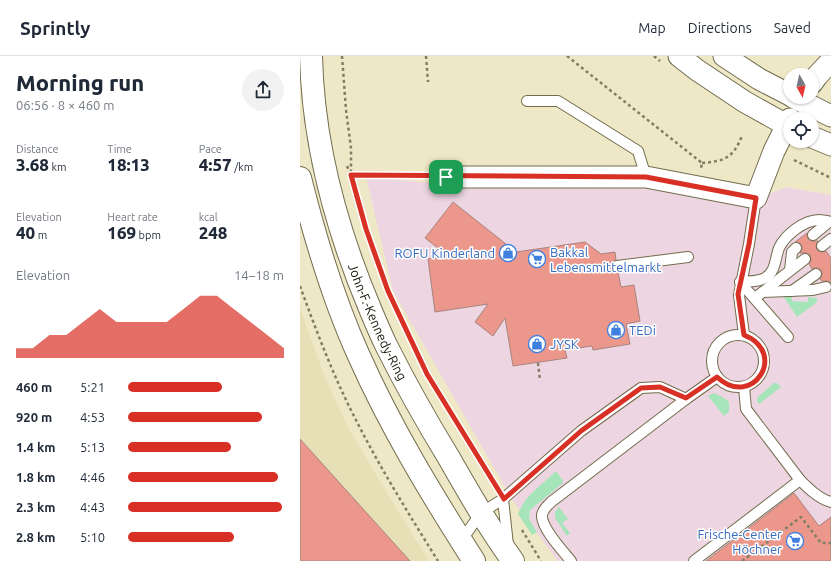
<!DOCTYPE html>
<html lang="en">
<head>
<meta charset="utf-8">
<style>
	:root { --surface:#fff; --page:#f2f2f3; --text:#1f2937; --muted:#747a83; --line:#e0e1e3; --accent:#d93025 }
	body { margin:0; font-family:Ubuntu,sans-serif; background:var(--page); color:var(--text); height:100vh; display:flex; flex-direction:column; font-size:15px; white-space:nowrap }
	* { box-sizing:border-box; margin:0 }
	p { font-size:13px; color:var(--muted) }
	.icon { flex:none; width:22px; height:22px; fill:none; stroke:currentColor; stroke-width:2; stroke-linecap:round; stroke-linejoin:round }
	.map { position:relative; flex:1; overflow:hidden }
	.sheet { display:flex; flex-direction:column; background:var(--surface); width:300px }
	.sheet>* { flex:none }
	.needle { width:26px; rotate:172deg }
	.buttons { position:absolute; left:483px; top:12px; display:grid; gap:8px }
	.buttons a { display:grid; place-items:center; width:36px; height:36px; border-radius:50%; background:var(--surface); box-shadow:0 1px 3px #0004; font-size:20px }
	.pin { position:absolute; display:grid; place-items:center; width:34px; height:34px; color:#fff; margin:-17px; border-radius:8px; box-shadow:0 2px 6px #0006 }
	.round { display:grid; place-items:center; flex:none; width:42px; height:42px; border-radius:21px; background:var(--page) }
	.head { display:flex; align-items:center; justify-content:space-between; height:68px; padding:0 16px }
	h1 { font-size:22px; font-weight:800; line-height:30px }
	.metrics { display:grid; grid-template-columns:repeat(3,1fr); gap:6px; height:68px; padding:4px 16px }
	.metrics div { display:grid; align-content:center }
	.metrics b { font-size:17px; font-weight:800 }
	.metrics small { font-size:11px; font-weight:400 }
	.metrics p { font-size:11px }
	.chart { height:112px; padding:8px 16px }
	.chart p { display:flex; justify-content:space-between }
	.chart svg { width:100%; height:72px; margin-top:4px; fill:var(--accent); opacity:.7 }
	ul { padding:0 16px; list-style:none; font-size:13px }
	li { display:grid; grid-template-columns:64px 48px 1fr; align-items:center; height:30px }
	li i { height:10px; border-radius:5px; background:var(--accent) }
	header { display:flex; align-items:center; gap:24px; box-sizing:border-box; height:56px; padding:0 20px; background:var(--surface); border-bottom:1px solid var(--line) }
	header strong { font-size:19px }
	nav { display:flex; gap:22px; margin-inline-start:auto; font-size:14px }
	main { display:flex; flex:1; min-height:0 }
	.map>svg:first-child { display:block }
</style>
</head>
<body>
<header>
<strong>Sprintly</strong>
<nav><a>Map</a><a>Directions</a><a>Saved</a></nav>
</header>
<main>
<section class="sheet">
<div class="head"><div><h1>Morning run</h1><p>06:56 · 8 × 460 m</p></div><a class="round"><svg class="icon" aria-label="share" viewBox="0 0 24 24"><path d="M12 15V3M7 8l5-5 5 5M5 13v7h14v-7"/></svg></a></div>
<div class="metrics">
<div><p>Distance</p><b>3.68<small> km</small></b></div>
<div><p>Time</p><b>18:13</b></div>
<div><p>Pace</p><b>4:57<small> /km</small></b></div>
</div>
<div class="metrics">
<div><p>Elevation</p><b>40<small> m</small></b></div>
<div><p>Heart rate</p><b>169<small> bpm</small></b></div>
<div><p>kcal</p><b>248</b></div>
</div>
<div class="chart"><p><span>Elevation</span>14–18 m</p>
<svg viewBox="0 0 160 44" preserveAspectRatio="none"><path d="M0 44V38L10 38L20 30L30 30L40 22L50 14L60 22L70 22L80 22L90 22L100 14L110 6L120 6L130 14L140 22L150 30L160 38V44z"/></svg>
</div>
<ul>
<li><b>460 m</b>5:21<i style="width:60%"></i></li>
<li><b>920 m</b>4:53<i style="width:86%"></i></li>
<li><b>1.4 km</b>5:13<i style="width:66%"></i></li>
<li><b>1.8 km</b>4:46<i style="width:96%"></i></li>
<li><b>2.3 km</b>4:43<i style="width:99%"></i></li>
<li><b>2.8 km</b>5:10<i style="width:68%"></i></li>
</ul>
</section>
<div class="map">
<svg width="531" height="505" viewBox="0 0 531 505">
	<rect width="100%" height="100%" fill="#efe8c6"/>
	<!-- commercial -->
	<polygon fill="#edd6e2" points="239,120 456,143 486,131 531,139 531,505 258,505 213,445 93,235 66,121 133,127"/>
	<!-- built -->
	<polygon fill="#e7dfb5" points="0,252 24,319 48,371 84,432 129,505 0,505"/>
	<!-- green -->
	<g fill="#a5e5b9">
		<polygon points="483,240 492,240 492,245 508,246 508,241 517,242 517,244 516,247 497,261"/>
		<polygon points="474,327 477,327 481,331 459,348 457,345 458,341"/>
		<polygon points="414,337 424,342 429,346 429,356 424,360 408,340"/>
		<path d="M 256,415 L 263,425 L 263,427 L 230,454 L 229,463 L 237,476 L 232,479 L 218,458 C 224,440 243,428 256,415 Z"/>
		<polygon points="259,451 268,463 262,467 270,477 267,480 255,462 255,456"/>
	</g>
	<!-- building -->
	<g fill="#eb978c" stroke="#a8847f">
		<polygon points="153,146 216,196 285,186 301,198 315,196 316,204 311,207 311,211 314,216 318,216 321,231 334,229 340,265 326,268 330,288 293,294 292,290 265,294 267,302 213,310 205,262 193,280 175,266 188,248 135,256 128,203 148,200 125,182"/>
		<polygon points="507,177 508,183 511,185 518,185 516,190 517,194 522,196 526,195 531,202 531,227 528,225 522,225 520,223 522,218 521,214 516,212 512,213 509,208 511,205 510,199 507,197 500,197 502,194 502,190 500,187 495,186"/>
		<polygon points="0,383 110,505 0,505"/>
		<polygon points="494,437 519,470 531,461 531,505 406,505"/>
	</g>
	<g fill="none" stroke-linecap="round" stroke-linejoin="round">
		<!-- service casing -->
		<g stroke="#736c4d" stroke-width="12">
			<g id="service">
				<polyline points="227,45 258,45 338,95 346,121"/>
				<polyline points="513,179 529,166"/>
				<polyline points="522,190 531,183"/>
				<polyline points="317,210 388,201"/>
				<polyline points="490,214 492,196 496,192"/>
				<path d="M 440,226 C 448,225 458,226 465,222 C 476,216 475,202 479,192 C 485,179 504,164 519,164 C 523,164 527,165 531,166"/>
				<polyline points="440,226 488,281"/>
				<polyline points="492,235 516,218"/>
				<polyline points="463,236 513,234 526,231"/>
				<polyline points="455,242 505,203"/>
				<circle cx="438" cy="305" r="26"/>
				<polyline points="444,279 439,239 449,188 456,142"/>
				<path d="M 444,331 L 446,353 L 500,424 C 508,432 519,443 531,446"/>
				<polyline points="203,443 208,489"/>
				<polyline points="161,485 181,457 203,443 281,375 341,332 360,331 386,343 417,321"/>
				<path d="M 271,505 C 263,495 241,472 242,459 C 243,453 248,449 251,446 L 386,343"/>
				<polyline points="394,505 500,424"/>
			</g>
		</g>
		<!-- minor casing -->
		<g stroke="#736c4d" stroke-width="23">
			<g id="minor">
				<polyline points="379,0 397,14 445,46 490,71"/>
				<polyline points="424,0 459,23 490,39"/>
				<polyline points="512,27 517,20 531,5"/>
				<polyline points="493,41 531,60"/>
				<polyline points="512,81 531,89"/>
				<polyline points="147,121 346,121 456,142 474,95 490,63"/>
			</g>
		</g>
		<!-- secondary casing -->
		<g stroke="#736c4d" stroke-width="24">
			<g id="secondary">
				<path id="s1" d="M 11,0 C 13,87 37,175 71,255 C 76,267 81,279 87,291 C 106,329 127,366 149,402 C 169,437 189,472 213,505"/>
				<path d="M 0,122 C 15,182 33,243 59,300 C 91,372 132,439 174,505"/>
			</g>
		</g>
		<!-- path -->
		<g stroke="#827e66" stroke-width="2.5" stroke-dasharray="3 3" stroke-linecap="butt">
			<polyline points="42,0 46,54 51,92 51,117"/>
			<polyline points="126,0 128,26"/>
			<polyline points="267,0 402,107 401,112"/>
			<polyline points="354,0 360,5"/>
			<polyline points="494,104 531,122"/>
			<path d="M 402,107 C 425,105 433,102 442,80"/>
			<polyline points="47,110 51,119 66,173 88,235 127,318 195,430"/>
			<polyline points="51,119 128,120"/>
			<path d="M 0,230 C 17,277 35,324 58,368 C 82,415 110,460 138,505"/>
			<polyline points="238,307 240,324"/>
			<polyline points="222,474 241,505"/>
			<polyline points="442,505 501,461 521,487 531,487"/>
		</g>
		<!-- service -->
		<use href="#service" stroke="#fff" stroke-width="10"/>
		<!-- minor -->
		<use href="#minor" stroke="#fff" stroke-width="21"/>
		<!-- secondary -->
		<use href="#secondary" stroke="#fff" stroke-width="22"/>
	</g>
	<g fill="none" stroke-linecap="round" stroke-linejoin="round">
		<!-- route casing -->
		<g stroke="#fff" stroke-width="8">
			<path id="route" d="M 51,119 L 346,121 L 456,142 L 449,188 L 438,238 L 444,279 C 489,297 452,354 417,321 L 386,342 L 360,331 L 341,332 L 281,375 L 204,443 L 127,318 L 88,235 L 66,173 Z"/>
		</g>
		<!-- route -->
		<use href="#route" stroke="#d93025" stroke-width="5"/>
	</g>
	<!-- icons -->
	<defs>
		<g id="shop-ring" transform="scale(0.9)"><circle r="9.5" fill="#fff" stroke="#3f7fe0" stroke-width="1.5"/><path d="M-5-2.5h2.3a2.7 3.5 0 0 1 5.4 0H5L5.5 6h-11ZM-1.5-2.5h3a1.5 2.3 0 0 0-3 0Z" fill="#3f7fe0"/></g>
		<g id="supermarket-ring" transform="scale(0.9)"><circle r="9.5" fill="#fff" stroke="#3f7fe0" stroke-width="1.5"/><path d="M-6-5.5h2.5l.6 2H6L4.5 2H-2.5L-4.4-4H-6ZM-1.5 3.2a1.3 1.3 0 1 0 .1 0ZM3 3.2a1.3 1.3 0 1 0 .1 0Z" fill="#3f7fe0"/></g>
	</defs>
	<g fill-rule="evenodd">
		<use href="#shop-ring" x="208" y="197"/>
		<use href="#supermarket-ring" x="237" y="203"/>
		<use href="#shop-ring" x="316" y="274"/>
		<use href="#shop-ring" x="237" y="288"/>
		<use href="#supermarket-ring" x="495" y="485"/>
	</g>
	<g text-anchor="middle" stroke-width="3" stroke-linejoin="round" paint-order="stroke">
		<!-- shop labels -->
		<g font-size="13" fill="#366cbe" stroke="#fff" text-anchor="start">
			<text x="250" y="201">Bakkal<tspan x="250" dy="15">Lebensmittelmarkt</tspan></text>
			<text x="195" y="202" text-anchor="end">ROFU Kinderland</text>
			<text x="329" y="279">TEDi</text>
			<text x="250" y="293">JYSK</text>
			<text x="482" y="483" text-anchor="end">Frische-Center<tspan x="482" dy="15">Höchner</tspan></text>
		</g>
		<!-- street labels -->
		<g font-size="13" fill="#161407" stroke="#fff">
			<text dy="5" stroke="none"><textPath href="#s1" startOffset="276">John-F.-Kennedy-Ring</textPath></text>
		</g>
	</g>
</svg>
<div class="buttons">
<a><svg class="needle" viewBox="-14 -14 28 28"><path d="M0-13l5 13h-10z" fill="#e53935"/><path d="M0 13l5-13h-10z" fill="#747a83"/></svg></a>
<a><svg class="icon" aria-label="locate" viewBox="0 0 24 24"><circle cx="12" cy="12" r="6"/><path d="M12 2v4M12 18v4M2 12h4M18 12h4"/></svg></a>
</div>
<div class="pin" style="left:146px;top:121px;background:#1e9e55"><svg class="icon" aria-label="arrive" viewBox="0 0 24 24"><path d="M6 21V4h12l-3 4 3 4H6"/></svg></div>
</div>
</main>
</body>
</html>
